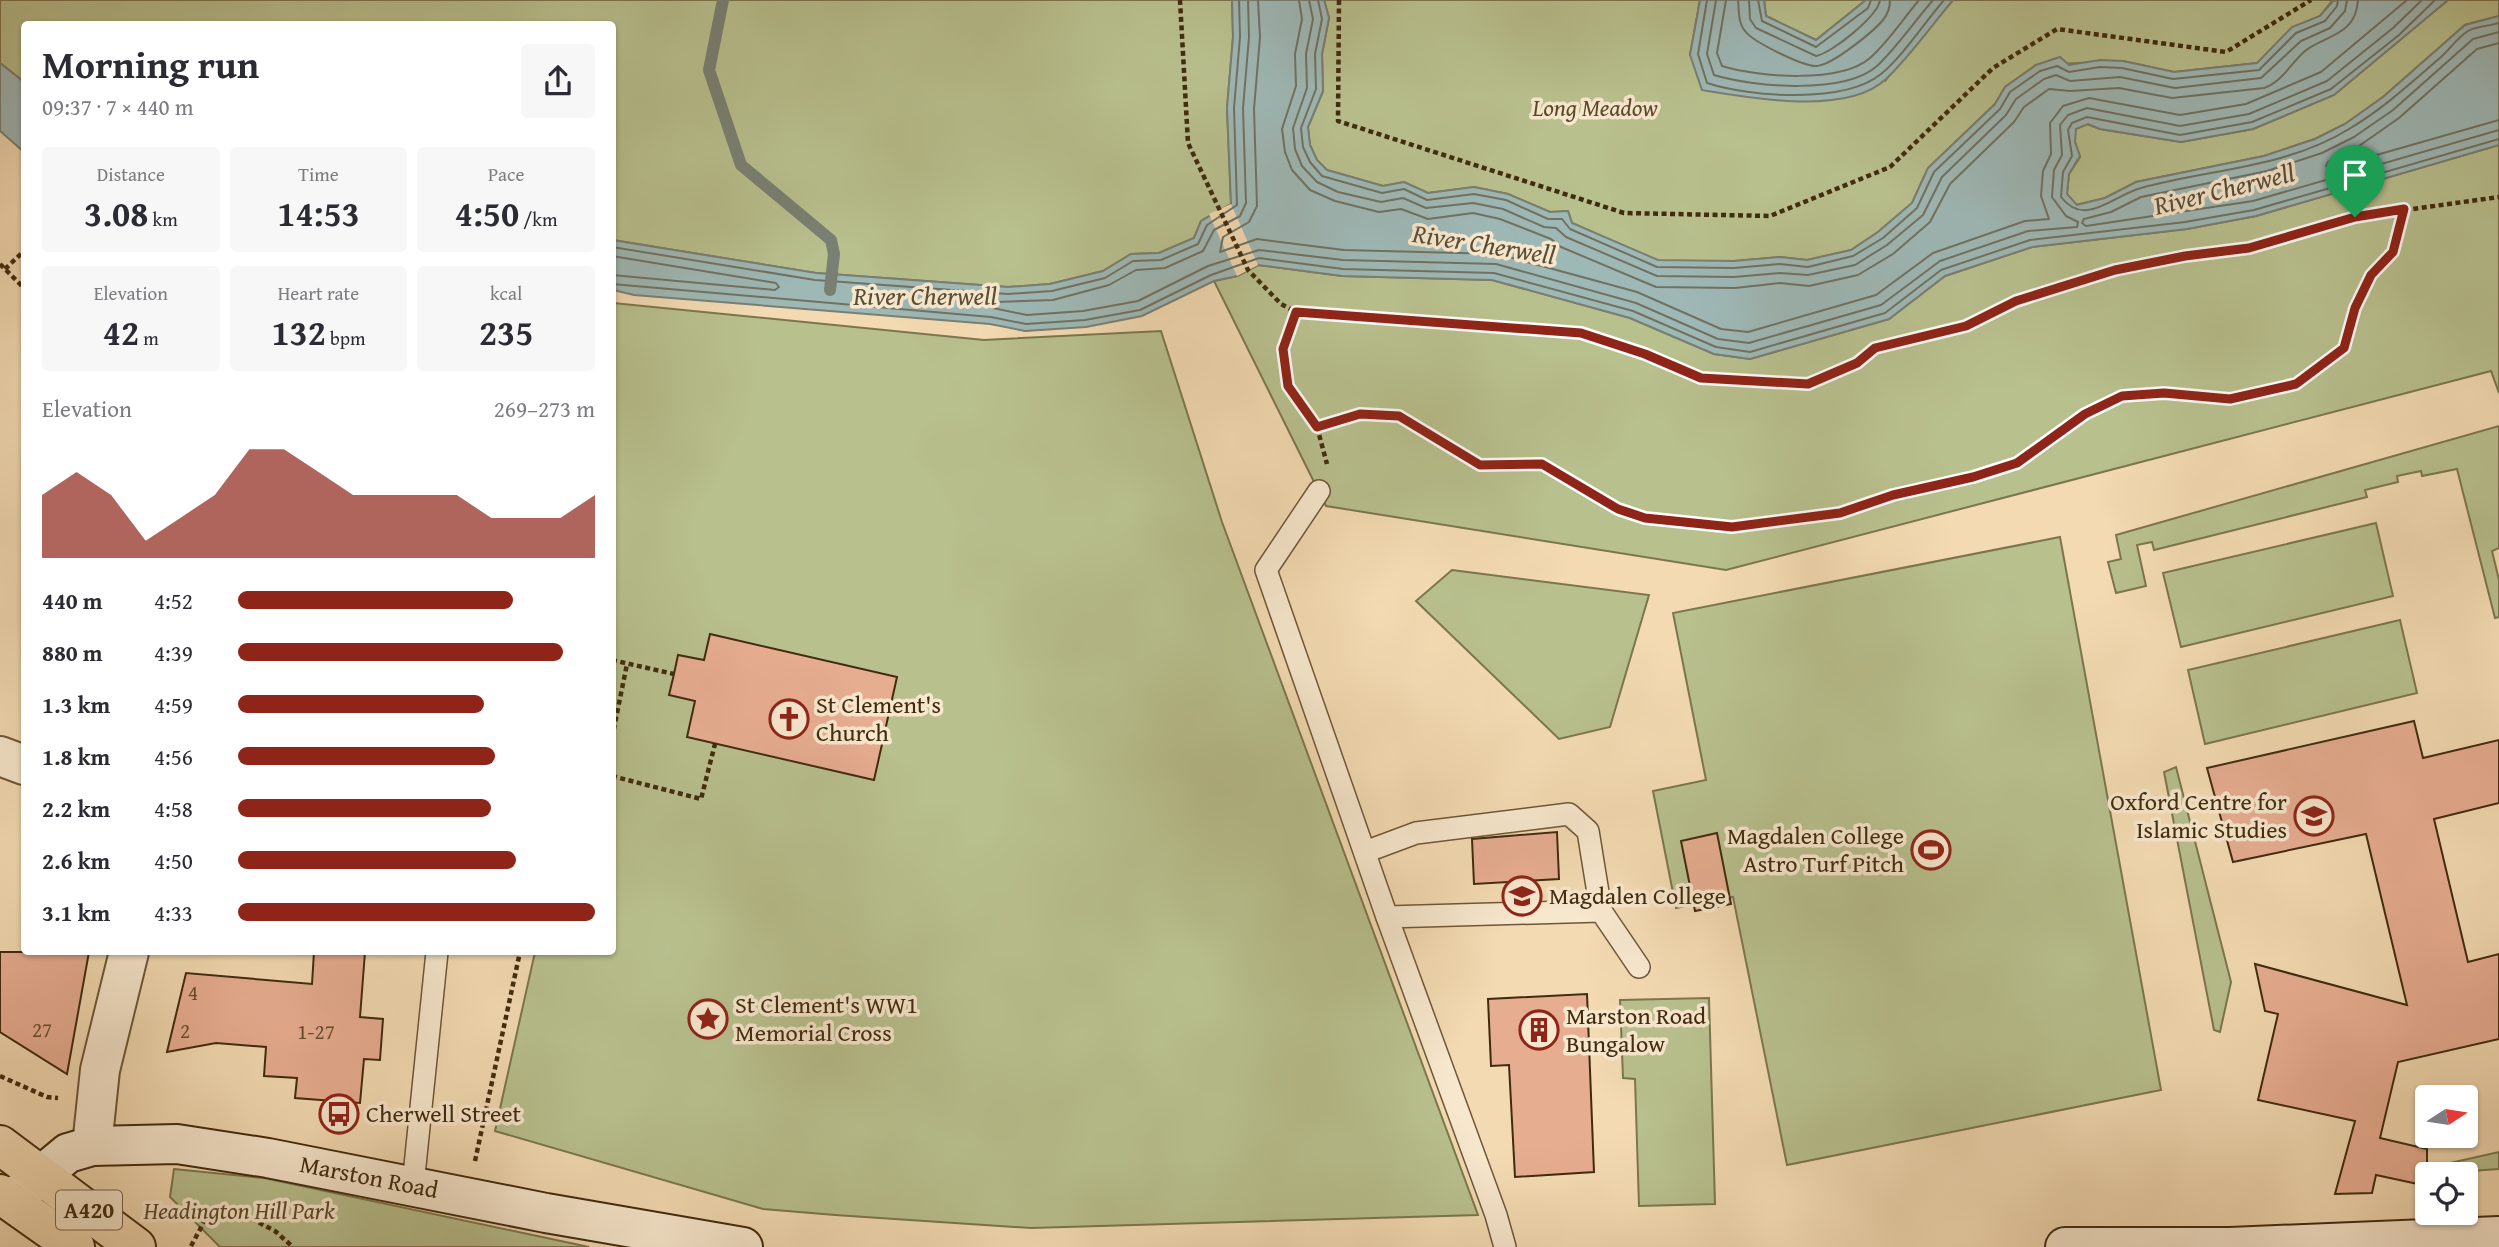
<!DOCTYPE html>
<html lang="en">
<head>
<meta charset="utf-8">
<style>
	:root { --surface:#fff; --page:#f7f7f7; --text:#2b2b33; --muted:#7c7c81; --accent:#8f2418 }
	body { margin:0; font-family:"Gentium Book Plus",serif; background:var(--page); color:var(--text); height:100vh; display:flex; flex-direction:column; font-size:26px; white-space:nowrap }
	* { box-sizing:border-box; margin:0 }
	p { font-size:23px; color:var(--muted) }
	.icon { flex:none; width:38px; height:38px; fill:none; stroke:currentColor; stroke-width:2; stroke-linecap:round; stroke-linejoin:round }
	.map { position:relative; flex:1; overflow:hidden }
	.details { position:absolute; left:21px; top:21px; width:595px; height:934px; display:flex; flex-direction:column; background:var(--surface); border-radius:7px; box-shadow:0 2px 5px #0004 }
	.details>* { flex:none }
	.needle { width:46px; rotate:78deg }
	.buttons { position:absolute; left:2415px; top:1085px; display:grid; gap:14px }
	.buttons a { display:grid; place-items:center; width:63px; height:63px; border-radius:7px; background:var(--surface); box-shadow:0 2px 5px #0004; font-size:35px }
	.pin { position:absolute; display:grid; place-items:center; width:60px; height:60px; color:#fff; margin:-72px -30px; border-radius:50% 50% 50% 0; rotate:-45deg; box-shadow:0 0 7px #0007 }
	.pin .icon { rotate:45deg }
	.round { display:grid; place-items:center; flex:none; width:74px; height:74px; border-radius:7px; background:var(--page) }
	.summary { display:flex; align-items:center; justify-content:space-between; height:119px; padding:0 21px }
	h1 { font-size:38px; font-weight:700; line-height:52px }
	.stats { display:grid; grid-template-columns:repeat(3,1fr); gap:10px; height:119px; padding:7px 21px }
	.stats div { display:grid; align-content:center; border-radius:7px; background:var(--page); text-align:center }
	.stats b { font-size:35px; font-weight:700 }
	.stats small { font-size:19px; font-weight:400 }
	.stats p { font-size:19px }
	.chart { height:196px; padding:14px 21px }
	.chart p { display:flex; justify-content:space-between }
	.chart svg { width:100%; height:126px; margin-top:7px; fill:var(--accent); opacity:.7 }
	ul { padding:0 21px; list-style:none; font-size:23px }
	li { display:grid; grid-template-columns:112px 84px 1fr; align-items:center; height:52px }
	li i { height:18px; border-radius:9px; background:var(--accent) }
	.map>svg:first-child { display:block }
</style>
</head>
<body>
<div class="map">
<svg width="2499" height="1247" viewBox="0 0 2499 1247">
	<rect width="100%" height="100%" fill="#f3dab2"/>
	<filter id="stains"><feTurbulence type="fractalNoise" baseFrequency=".00286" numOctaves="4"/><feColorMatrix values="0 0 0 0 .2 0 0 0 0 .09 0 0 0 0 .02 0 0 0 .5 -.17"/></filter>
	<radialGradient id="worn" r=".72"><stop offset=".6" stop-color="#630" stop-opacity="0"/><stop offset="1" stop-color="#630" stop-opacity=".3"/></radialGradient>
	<!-- green -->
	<g fill="#b8c08e" stroke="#7c764e" stroke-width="2">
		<polygon points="0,0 1232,0 1233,37 1227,108 1231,204 1201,221 1194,238 1159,253 1131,254 1103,271 1050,284 1008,287 816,273 613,240 612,24 24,24 24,82 0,63"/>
		<polygon points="1324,0 1700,0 1690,55 1885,81 1953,0 2338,0 2332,1 2320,16 2292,28 2258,63 2174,72 2123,61 2036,65 2005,87 1995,104 1928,168 1912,203 1878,232 1851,250 1807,260 1780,257 1734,261 1658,261 1572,223 1568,211 1550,212 1508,194 1474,187 1428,193 1404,182 1383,186 1327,170 1317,160 1310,145 1308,127 1323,91 1322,54 1329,18"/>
		<polygon points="1764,0 1866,0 1816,40 1766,16"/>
		<polygon points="2448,0 2499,0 2499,16 2465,25 2383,97 2345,124 2315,139 2264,156 2136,182 2105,198 2076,205 2067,194 2069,174 2080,157 2075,142 2075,129 2087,124 2100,129 2181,142 2253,129 2334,95"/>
		<polygon points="2499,145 2499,393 2491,371 1726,570 1326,506 1214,281 1237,276 1258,265 1342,276 1492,280 1630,318 1714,354 1750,359 1889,319 1945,276 2032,247 2187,229 2256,216"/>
		<polygon points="613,303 984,340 1161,331 1222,522 1478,1215 1031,1228 835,1215 763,1209 495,1131 535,952 612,952 612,607 615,595 612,594"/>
		<polygon points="2499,426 2499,548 2492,551 2499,580 2499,617 2495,618 2457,469 2422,476 2421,471 2397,476 2398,482 2365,490 2367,497 2154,550 2152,542 2137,545 2146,586 2116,593 2108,562 2121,559 2116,535"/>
		<polygon points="2376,523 2393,596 2181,647 2163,573"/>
		<polygon points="2060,537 2161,1090 1787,1165 1733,897 1676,908 1653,791 1706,780 1673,613"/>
		<polygon points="1452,570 1649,595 1610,727 1559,739 1416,601"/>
		<polygon points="2400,620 2417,693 2205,744 2188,670"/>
		<polygon points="2176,767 2231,982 2220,1032 2214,1030 2164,772"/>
		<polygon points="1709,998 1715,1204 1639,1206 1635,1079 1623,1078 1620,1000"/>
		<polygon points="2499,1152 2499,1169 2443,1173 2441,1165"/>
		<polygon points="174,1169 264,1178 589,1247 220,1247 170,1197"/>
	</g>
	<!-- water -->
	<g fill="#9eb8b6" stroke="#798073" stroke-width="2">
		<polygon points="1232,0 1324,0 1329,18 1322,54 1323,91 1308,127 1310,145 1317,160 1327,170 1383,186 1404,182 1428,193 1474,187 1508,194 1550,212 1568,211 1572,223 1658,260 1734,261 1780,257 1807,260 1851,250 1878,232 1912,203 1928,168 1995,104 2005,87 2036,65 2060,57 2069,65 2100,60 2123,61 2174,72 2257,63 2292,27 2320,16 2333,1 2338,0 2448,0 2334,95 2253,129 2181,142 2100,129 2088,124 2076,129 2075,142 2080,156 2069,174 2067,194 2077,205 2105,198 2136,182 2264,156 2315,139 2345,124 2383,97 2465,25 2499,16 2499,145 2256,216 2187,229 2032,247 1945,276 1889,319 1750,359 1714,354 1630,318 1492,280 1342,276 1258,265 1237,276 1214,281 1142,316 1086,327 1025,331 990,324 634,295 613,290 612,240 816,273 1008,287 1050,284 1103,271 1131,254 1159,253 1194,238 1201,221 1231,204 1227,108 1233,37"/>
		<path d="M 1700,0 L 1764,0 L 1766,16 L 1816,40 L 1866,0 L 1953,0 C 1931,26 1911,55 1886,79 C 1847,116 1751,98 1702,90 L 1690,55 Z"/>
		<polygon points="0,63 24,82 24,152 0,131"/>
	</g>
	<!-- pier -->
	<polygon fill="#f3dab2" points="1231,204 1258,265 1237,276 1209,214"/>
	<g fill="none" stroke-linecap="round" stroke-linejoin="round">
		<!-- shore -->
		<g stroke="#707262" stroke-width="2">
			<polyline points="1248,0 1249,37 1243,108 1246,203 1240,216 1214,230 1203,251 1165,268 1136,270 1109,285 1053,300 995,302 993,308 1027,315 1083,311 1138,301 1208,266 1259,250 1343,260 1496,264 1636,303 1718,339 1749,343 1881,305 1940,261 2028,231 2077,227 2078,222 2066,216 2052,197 2054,170 2062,155 2060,125 2068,115 2087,108 2180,126 2249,114 2327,81 2393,28 2422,0"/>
			<polyline points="1258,0 1260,37 1254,109 1257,206 1249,222 1223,237 1220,252 1257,239 1344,250 1498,254 1637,292 1721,329 1748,332 1876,295 1933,253 2025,221 2049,219 2041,196 2043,171 2051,154 2050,123 2063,106 2089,98 2180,115 2246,104 2321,72 2407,0"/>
			<path d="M 1299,0 L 1302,19 L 1295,54 L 1296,86 L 1282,129 L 1285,152 L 1292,170 L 1310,190 L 1335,201 L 1379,212 L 1401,209 L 1428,219 L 1473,213 L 1500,219 L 1551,239 L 1561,247 L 1656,287 L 1735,288 L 1780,283 L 1809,286 L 1858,275 L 1893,254 L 1930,222 L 1950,184 L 2014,122 L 2024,107 L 2049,89 L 2070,91 L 2119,88 L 2172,98 L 2264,88 C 2282,82 2291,63 2305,51 C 2325,35 2356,36 2358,0"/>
			<polyline points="1309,0 1313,19 1306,54 1307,88 1293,128 1295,149 1302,166 1317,182 1338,192 1381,202 1403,198 1426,208 1473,203 1503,209 1544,227 1556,228 1566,237 1657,276 1734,277 1780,273 1808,275 1855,265 1887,245 1923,215 1942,177 2006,115 2016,99 2044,79 2056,75 2070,81 2120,77 2175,88 2261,78 2301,41 2330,28 2345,11 2347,0"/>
			<polyline points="1318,0 1322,19 1315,54 1316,89 1301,128 1303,147 1310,162 1322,176 1382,193 1404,189 1427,200 1474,194 1506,200 1548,219 1562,219 1570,229 1657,267 1734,268 1780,264 1808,267 1853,256 1883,238 1917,208 1934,172 2000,109 2010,92 2040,71 2057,66 2069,72 2100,67 2122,68 2173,79 2259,70 2296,33 2325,21 2337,6 2338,0"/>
			<path d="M 1707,0 L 1698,54 L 1707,83 C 1750,97 1844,104 1881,74 C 1903,56 1925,22 1944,0"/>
			<path d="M 1716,0 L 1707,54 L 1714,75 C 1753,87 1844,95 1877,66 C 1897,47 1914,22 1933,0"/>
			<path d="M 1726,0 L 1717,53 L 1722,66 C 1757,77 1840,84 1870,58 C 1888,42 1903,19 1919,0"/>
			<path d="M 1738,0 C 1739,10 1738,23 1745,31 C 1753,42 1804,67 1817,66 C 1832,65 1873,32 1883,20 C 1888,14 1890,8 1890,0"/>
			<path d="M 1749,0 L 1750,19 L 1756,28 L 1816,56 C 1832,53 1878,16 1880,0"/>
			<polyline points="1758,0 1762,21 1816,47 1868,8 1871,0"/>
			<path d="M 2435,0 L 2399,35 L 2331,89 L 2252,122 L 2180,135 L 2087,117 L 2072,123 L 2068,130 L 2072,156 L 2063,172 L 2061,197 C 2085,228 2112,196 2141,188 C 2210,169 2286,168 2349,129 C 2383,109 2412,82 2441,57 C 2450,49 2458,37 2468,31 C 2476,26 2490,26 2499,23"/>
			<polyline points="2499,32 2473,39 2393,110 2354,137 2322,153 2267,171 2141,197 2111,212 2084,219 2082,223 2086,226 2253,201 2499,130"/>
			<polyline points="2499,43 2477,49 2399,118 2359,146 2328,162 2326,166 2331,168 2499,120"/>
			<polyline points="612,247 815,280 1008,294 1052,291 1105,278 1133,261 1161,260 1198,244 1207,225 1237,205 1234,108 1240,37 1239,0"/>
			<polyline points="612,256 776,283 779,287 775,290 612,275"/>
			<polyline points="612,284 991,317 1026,324 1085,320 1140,310 1211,275 1259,258 1343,269 1494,273 1633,311 1716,347 1750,352 1885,313 1941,270 2030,240 2185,222 2254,210 2499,139"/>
		</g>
		<!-- stream -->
		<polyline stroke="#798073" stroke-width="12" points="723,0 709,70 741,165 831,240 834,254 830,290"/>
	</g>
	<!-- building -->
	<g fill="#e7ad91" stroke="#412b0e" stroke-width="2">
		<polygon points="710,634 897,677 874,780 687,737 695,701 669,695 674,674 678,655 704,660"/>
		<polygon points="2414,721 2423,758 2499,740 2499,803 2434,819 2468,962 2499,954 2499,1039 2398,1062 2380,1138 2427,1149 2427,1186 2376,1175 2372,1193 2335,1194 2355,1121 2258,1100 2278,1014 2265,1011 2255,964 2407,1005 2366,834 2233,862 2207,768"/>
		<polygon points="1557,832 1559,879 1474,884 1472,839"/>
		<polygon points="1717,833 1731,904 1695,911 1681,841"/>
		<polygon points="0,952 89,952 67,1074 0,1032"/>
		<polygon points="314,952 365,952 360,1017 383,1019 380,1060 364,1059 360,1103 295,1098 297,1078 264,1076 266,1047 216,1043 167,1052 186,973 312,984"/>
		<polygon points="1587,994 1594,1172 1515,1177 1509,1065 1491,1066 1488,999"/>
	</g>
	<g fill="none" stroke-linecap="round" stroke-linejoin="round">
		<!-- service casing -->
		<g stroke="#6e5737" stroke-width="24">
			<g id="service">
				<polyline points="1319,491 1266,570 1387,917 1496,1215 1505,1247"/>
				<polyline points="1365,852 1416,833 1569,814 1588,831 1601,911"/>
				<polyline points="1387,917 1601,911 1639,967"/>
				<polyline points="413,1185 437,952"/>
			</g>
		</g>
		<!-- minor casing -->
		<g stroke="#6e5737" stroke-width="42">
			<g id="minor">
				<polyline points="0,756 24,765"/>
				<polyline points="92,1146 100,1070 129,952"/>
			</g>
		</g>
		<!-- secondary casing -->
		<g stroke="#412b0e" stroke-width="42">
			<g id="secondary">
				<polyline points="15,1197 68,1153 92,1146 177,1144 268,1158 546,1213 743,1247"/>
				<polyline points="2065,1247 2228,1247"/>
				<polyline points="2230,1247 2499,1236"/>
			</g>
		</g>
		<!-- primary casing -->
		<g stroke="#412b0e" stroke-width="42">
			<g id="primary">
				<polyline points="0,1145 136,1247"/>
				<polyline points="0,1194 75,1247"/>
			</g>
		</g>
		<!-- path -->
		<g stroke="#412b0e" stroke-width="4.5" stroke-dasharray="5 3.5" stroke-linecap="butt">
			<polyline points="1180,0 1188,143 1248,270 1281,304 1296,312 1581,333 1645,354 1701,378 1808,384 1857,363 1875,348 1966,326 2016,301 2115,270 2184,256 2249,248 2355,217 2499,197"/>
			<polyline points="1339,0 1338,121 1624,213 1770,216 1890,167 1993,68 2057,29 2226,52 2311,0"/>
			<polyline points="0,264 24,288"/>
			<polyline points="5,269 24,251"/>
			<polyline points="1296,312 1283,349 1288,386 1317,427 1360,414 1399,416 1480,465 1542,464 1618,509 1645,518 1732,527 1840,513 1893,495 1974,477 2017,463 2085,414 2122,396 2164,393 2230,399 2296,384 2344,348 2355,308 2371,275 2393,252 2404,209"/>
			<polyline points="1317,427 1327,464"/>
			<polyline points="612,660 674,674"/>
			<polyline points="612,738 627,664"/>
			<polyline points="612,776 701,799 715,744"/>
			<polyline points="0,1076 47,1097 58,1098"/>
			<polyline points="475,1161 520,952"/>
			<polyline points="191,1246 210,1211 227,1206 275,1231 293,1247"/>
		</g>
		<!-- service -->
		<use href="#service" stroke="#f7e7cd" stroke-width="21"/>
		<!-- minor -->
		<use href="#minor" stroke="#f7e7cd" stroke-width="38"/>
		<!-- secondary -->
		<use href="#secondary" stroke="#f7e7cd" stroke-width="38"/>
		<!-- primary -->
		<use href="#primary" stroke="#f3dab2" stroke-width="38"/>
	</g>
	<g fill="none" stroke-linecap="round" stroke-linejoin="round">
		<!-- route casing -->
		<g stroke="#fff" stroke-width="14">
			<polygon id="route" points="2404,209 2393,252 2371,275 2355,308 2344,348 2296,384 2230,399 2164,393 2122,396 2085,414 2017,463 1973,477 1893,495 1840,513 1732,527 1645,518 1618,509 1542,464 1480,465 1399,416 1360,414 1317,427 1288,386 1283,349 1296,312 1581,333 1645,354 1701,378 1808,384 1857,363 1875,348 1966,326 2016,301 2115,270 2185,256 2249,248 2355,217"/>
		</g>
		<!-- route -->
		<use href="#route" stroke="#8f2418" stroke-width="9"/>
	</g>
	<!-- icons -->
	<defs>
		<g id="church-ring" transform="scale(2.0125)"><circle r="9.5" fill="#f7e7cd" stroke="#8f2418" stroke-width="1.5"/><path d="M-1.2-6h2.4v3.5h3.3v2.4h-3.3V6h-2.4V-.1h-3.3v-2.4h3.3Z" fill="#8f2418"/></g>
		<g id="university-ring" transform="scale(2.0125)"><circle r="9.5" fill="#f7e7cd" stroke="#8f2418" stroke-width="1.5"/><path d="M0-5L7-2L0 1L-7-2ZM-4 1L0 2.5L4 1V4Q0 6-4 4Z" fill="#8f2418"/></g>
		<g id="stadium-ring" transform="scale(2.0125)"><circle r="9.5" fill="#f7e7cd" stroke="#8f2418" stroke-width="1.5"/><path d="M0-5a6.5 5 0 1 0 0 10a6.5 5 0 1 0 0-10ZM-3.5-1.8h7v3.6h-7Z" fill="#8f2418"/></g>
		<g id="sight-ring" transform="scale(2.0125)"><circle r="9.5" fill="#f7e7cd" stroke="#8f2418" stroke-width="1.5"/><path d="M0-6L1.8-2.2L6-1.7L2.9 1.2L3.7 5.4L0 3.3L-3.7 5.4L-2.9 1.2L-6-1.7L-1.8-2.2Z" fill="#8f2418"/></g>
		<g id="building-ring" transform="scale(2.0125)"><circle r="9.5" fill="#f7e7cd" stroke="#8f2418" stroke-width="1.5"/><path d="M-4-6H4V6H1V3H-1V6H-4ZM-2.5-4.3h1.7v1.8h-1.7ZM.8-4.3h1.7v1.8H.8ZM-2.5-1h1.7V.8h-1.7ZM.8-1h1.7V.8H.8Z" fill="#8f2418"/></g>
		<g id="bus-ring" transform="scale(2.0125)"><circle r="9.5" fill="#f7e7cd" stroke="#8f2418" stroke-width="1.5"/><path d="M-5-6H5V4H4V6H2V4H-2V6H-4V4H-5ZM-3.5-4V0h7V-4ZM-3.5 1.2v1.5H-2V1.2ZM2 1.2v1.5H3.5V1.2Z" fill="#8f2418"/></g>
	</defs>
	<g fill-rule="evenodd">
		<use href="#church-ring" x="789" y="719"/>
		<use href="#university-ring" x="2314" y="816"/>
		<use href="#stadium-ring" x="1931" y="850"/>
		<use href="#university-ring" x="1522" y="896"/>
		<use href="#sight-ring" x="708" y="1019"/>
		<use href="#building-ring" x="1539" y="1030"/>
		<use href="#bus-ring" x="339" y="1114"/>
	</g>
	<g text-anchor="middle" stroke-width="7" stroke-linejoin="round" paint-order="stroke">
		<!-- number labels -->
		<g font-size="21" fill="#6a4c2f">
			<text x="193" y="1000">4</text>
			<text x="42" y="1037">27</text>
			<text x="185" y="1038">2</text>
			<text x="316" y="1039">1-27</text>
		</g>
		<!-- shield labels -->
		<rect fill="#f7e7cd" stroke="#786347" stroke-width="2" x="56" y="1190.5" width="66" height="39" rx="5"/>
		<g font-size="23" font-weight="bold" fill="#412b0e">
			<text x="89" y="1218">A420</text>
		</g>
		<!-- park labels -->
		<g font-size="24" font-style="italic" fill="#594928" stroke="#f7e7cd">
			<text x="1595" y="116">Long Meadow</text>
			<text x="239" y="1219">Headington Hill Park</text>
		</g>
		<!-- poi labels -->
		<g font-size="24" fill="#412b0e" stroke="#f7e7cd" text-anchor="start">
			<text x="816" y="713">St Clement's<tspan x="816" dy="28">Church</tspan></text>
			<text x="2287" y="810" text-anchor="end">Oxford Centre for<tspan x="2287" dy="28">Islamic Studies</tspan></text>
			<text x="1904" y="844" text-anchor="end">Magdalen College<tspan x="1904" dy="28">Astro Turf Pitch</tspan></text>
			<text x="1549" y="904">Magdalen College</text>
			<text x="735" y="1013">St Clement's WW1<tspan x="735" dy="28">Memorial Cross</tspan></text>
			<text x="1566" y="1024">Marston Road<tspan x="1566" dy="28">Bungalow</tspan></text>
			<text x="366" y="1122">Cherwell Street</text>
		</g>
		<!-- street labels -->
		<g font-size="24" fill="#412b0e" stroke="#f7e7cd">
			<text transform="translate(369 1177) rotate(11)" y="8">Marston Road</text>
		</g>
		<!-- water labels -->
		<g font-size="26" font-style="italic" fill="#584e38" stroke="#f7e7cd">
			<text transform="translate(2224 189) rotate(-14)" y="9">River Cherwell</text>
			<text transform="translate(1484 244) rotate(9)" y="9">River Cherwell</text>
			<text x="925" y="305">River Cherwell</text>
		</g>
	</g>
	<rect width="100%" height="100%" filter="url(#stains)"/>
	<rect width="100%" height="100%" fill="url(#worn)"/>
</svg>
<div class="buttons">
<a><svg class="needle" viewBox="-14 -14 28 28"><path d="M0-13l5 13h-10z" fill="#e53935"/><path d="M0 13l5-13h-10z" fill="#7c7c81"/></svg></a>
<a><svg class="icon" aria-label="locate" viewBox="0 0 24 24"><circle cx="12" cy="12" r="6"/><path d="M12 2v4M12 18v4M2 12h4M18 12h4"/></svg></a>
</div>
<div class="pin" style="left:2355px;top:217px;background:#1e9e55"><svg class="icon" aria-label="arrive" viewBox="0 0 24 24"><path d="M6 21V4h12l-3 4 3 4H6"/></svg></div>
<section class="details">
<div class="summary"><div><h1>Morning run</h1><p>09:37 · 7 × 440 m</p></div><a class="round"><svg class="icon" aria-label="share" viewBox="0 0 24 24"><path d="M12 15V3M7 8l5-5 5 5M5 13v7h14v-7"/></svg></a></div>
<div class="stats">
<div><p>Distance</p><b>3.08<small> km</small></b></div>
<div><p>Time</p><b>14:53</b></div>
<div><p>Pace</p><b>4:50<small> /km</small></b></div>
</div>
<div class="stats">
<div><p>Elevation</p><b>42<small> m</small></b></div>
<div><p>Heart rate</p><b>132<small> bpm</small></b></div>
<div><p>kcal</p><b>235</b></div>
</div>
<div class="chart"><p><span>Elevation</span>269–273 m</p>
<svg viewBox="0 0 160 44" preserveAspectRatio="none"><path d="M0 44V22L10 14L20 22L30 38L40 30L50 22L60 6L70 6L80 14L90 22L100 22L110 22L120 22L130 30L140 30L150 30L160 22V44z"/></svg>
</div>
<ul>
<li><b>440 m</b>4:52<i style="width:77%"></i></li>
<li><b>880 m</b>4:39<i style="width:91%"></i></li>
<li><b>1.3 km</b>4:59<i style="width:69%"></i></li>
<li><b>1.8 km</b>4:56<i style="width:72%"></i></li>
<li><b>2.2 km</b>4:58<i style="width:71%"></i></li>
<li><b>2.6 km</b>4:50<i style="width:78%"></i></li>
<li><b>3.1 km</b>4:33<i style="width:100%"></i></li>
</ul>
</section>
</div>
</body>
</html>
